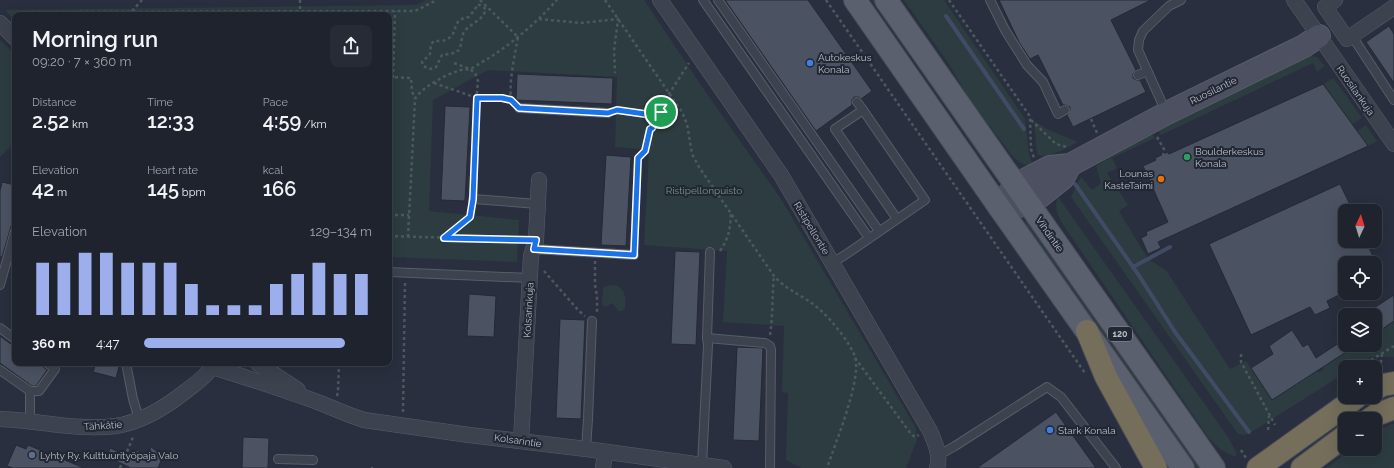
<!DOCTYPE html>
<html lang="en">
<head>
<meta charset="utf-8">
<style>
	:root { --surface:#1f232e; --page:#272b36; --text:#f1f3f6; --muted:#a1a4aa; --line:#3c404a; --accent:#9caeec }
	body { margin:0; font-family:Raleway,sans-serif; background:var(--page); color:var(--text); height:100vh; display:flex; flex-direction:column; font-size:15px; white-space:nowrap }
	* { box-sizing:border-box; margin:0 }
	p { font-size:13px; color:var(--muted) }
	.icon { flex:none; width:22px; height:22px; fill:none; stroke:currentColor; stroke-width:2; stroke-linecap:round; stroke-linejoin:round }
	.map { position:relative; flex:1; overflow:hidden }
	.drawer { position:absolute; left:12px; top:12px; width:380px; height:354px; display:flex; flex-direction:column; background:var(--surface); border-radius:8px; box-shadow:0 4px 16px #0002,0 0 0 1px var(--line) }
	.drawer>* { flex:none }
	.needle { width:26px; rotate:4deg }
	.tools { position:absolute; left:1338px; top:204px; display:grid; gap:8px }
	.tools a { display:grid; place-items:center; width:44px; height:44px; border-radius:8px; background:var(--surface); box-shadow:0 4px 16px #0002,0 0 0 1px var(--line); font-size:20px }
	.pin { position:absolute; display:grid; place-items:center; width:34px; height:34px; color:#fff; margin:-17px; border:2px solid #fff; border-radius:50%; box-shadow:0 1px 4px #0007 }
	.round { display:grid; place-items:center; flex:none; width:42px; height:42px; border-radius:8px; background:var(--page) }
	.overview { display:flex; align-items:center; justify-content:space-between; height:68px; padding:0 20px }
	h1 { font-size:22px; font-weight:600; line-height:30px }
	.figures { display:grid; grid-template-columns:repeat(3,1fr); gap:6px; height:68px; padding:4px 20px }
	.figures div { display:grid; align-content:center }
	.figures b { font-size:20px; font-weight:600 }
	.figures small { font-size:11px; font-weight:400 }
	.figures p { font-size:11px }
	.chart { height:112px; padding:8px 20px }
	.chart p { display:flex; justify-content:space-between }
	.chart svg { width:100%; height:72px; margin-top:4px; stroke:var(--accent); stroke-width:6 }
	ul { padding:0 20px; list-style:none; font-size:13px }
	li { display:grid; grid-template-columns:64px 48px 1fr; align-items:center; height:30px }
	li i { height:10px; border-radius:5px; background:var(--accent) }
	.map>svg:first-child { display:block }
</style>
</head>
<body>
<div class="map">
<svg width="1394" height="468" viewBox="0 0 1394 468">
	<rect width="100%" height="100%" fill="#292f3e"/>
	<!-- green -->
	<g fill="#2c3c40">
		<polygon points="426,0 644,0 707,94 781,199 916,428 917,440 906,468 802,468 786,460 788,393 782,392 784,326 723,322 727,251 644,245 649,150 615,147 617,77 488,70 433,100 429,211 519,220 517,262 389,257 389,15 15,15 15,20 5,10 416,5"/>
		<polygon points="871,0 876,0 999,181 996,179"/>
		<path d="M 904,0 L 944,0 L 1025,119 L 1029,154 L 1032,163 L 1032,166 C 1022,166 1016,160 1010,153 L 969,99 L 949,64 Z"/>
		<polygon points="0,40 15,54 15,142 0,157"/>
		<polygon points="1308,53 1311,56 1317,57 1325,66 1317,72 1313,63 1161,135 1157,129"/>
		<polygon points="1332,79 1334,79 1362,118 1352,124 1323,84"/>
		<path d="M 1034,121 L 1049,130 L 1078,142 C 1066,148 1051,158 1037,155 Z"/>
		<polygon points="1366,125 1377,141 1368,146 1357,131"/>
		<polygon points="1151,133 1155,138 1112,158 1117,168 1107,173 1128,205 1119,211 1148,259 1166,270 1230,369 1246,361 1272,400 1317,371 1319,373 1324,370 1323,367 1357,345 1375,345 1375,334 1394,321 1394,357 1371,357 1355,367 1345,367 1345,373 1255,430 1245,435 1238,434 1071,197 1081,177 1092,190 1101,183 1096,166"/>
		<path d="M 1058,197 L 1228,437 L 1236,452 L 1236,456 L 1233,456 L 1221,450 L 1208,437 L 1064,226 C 1059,218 1053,206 1058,197 Z"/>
		<polygon points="1026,216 1203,468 1192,468 1025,227"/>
		<path d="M 611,285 C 625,285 627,298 625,309 L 622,311 L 618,311 L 613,303 L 605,307 L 602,304 L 603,290 L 604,287 Z"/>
		<polygon points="1394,423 1394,468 1327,468 1351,449 1375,449 1375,431"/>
	</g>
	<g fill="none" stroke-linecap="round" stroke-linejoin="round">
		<!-- stream -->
		<g stroke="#414b65" stroke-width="4">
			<polyline points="946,16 1024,129"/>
			<polyline points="1075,184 1140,277 1175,332 1249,432"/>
			<polyline points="1133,267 1170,247"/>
		</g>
	</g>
	<!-- building -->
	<g fill="#4b5262" stroke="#242936">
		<polygon points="725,0 808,0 872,91 861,99 859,97 854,97 852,100 852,105 816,131"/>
		<polygon points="999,0 1151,0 1111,20 1136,70 1133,74 1133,78 1137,80 1140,80 1146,92 1073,127 1067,115 1070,110 1070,107 1065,105 1063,105 1038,55 1030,59 1019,42"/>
		<polygon points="1389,26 1394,34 1394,83 1366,42"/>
		<polygon points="517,74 613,78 612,104 516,100"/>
		<polygon points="1323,84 1368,146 1158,242 1161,248 1148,254 1141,238 1147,235 1146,232 1168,222 1143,166 1156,160 1155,158 1168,152 1169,154"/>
		<polygon points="445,106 470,107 465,201 441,200"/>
		<polygon points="606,155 631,157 626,246 601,245"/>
		<polygon points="2,182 15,185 15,213 2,257 0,257 0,191"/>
		<polygon points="1340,184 1353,211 1345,211 1345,241 1366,241 1376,263 1345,263 1345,292 1327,301 1330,308 1315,315 1310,307 1251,335 1209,244"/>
		<polygon points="675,251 700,252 696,345 671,344"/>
		<polygon points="469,294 496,296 494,337 467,336"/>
		<polygon points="1394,295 1394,321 1375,334 1375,320 1382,315 1363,315"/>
		<polygon points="560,319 585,320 581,419 556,418"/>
		<polygon points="1292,330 1303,347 1308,344 1316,358 1345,339 1345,345 1357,345 1272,400 1251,368 1273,354 1269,346"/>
		<polygon points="0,336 15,347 15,363 38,363 47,370 36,386 32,386 0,363"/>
		<polygon points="737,347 763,348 759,441 733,440"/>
		<polygon points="96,363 120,363 116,378 93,372"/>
		<polygon points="1056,412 1096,468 977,468"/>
		<polygon points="243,437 269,438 268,468 242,468"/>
		<polygon points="16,445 26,449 28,445 84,468 13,468 7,466"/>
		<polygon points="151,447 163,456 158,468 128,468 129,467 107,457 110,448 132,458 136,450 148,455"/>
	</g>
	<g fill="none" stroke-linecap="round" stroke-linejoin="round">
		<!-- lane casing -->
		<g stroke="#585d69" stroke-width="10">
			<g id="lane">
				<polyline points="703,0 869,238"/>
				<polyline points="718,0 879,231"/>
				<polyline points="990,0 1005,30 1027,65 1043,82 1058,114 1065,110"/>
				<polyline points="1352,36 1394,100"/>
				<polyline points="1138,75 1147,71"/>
				<polyline points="857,102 863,110"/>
				<polyline points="519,108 608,113"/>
				<polyline points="1166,112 1138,50 1139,40 1143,31 1169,6 1181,0"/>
				<polyline points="473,199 538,204"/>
				<polyline points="534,249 634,255"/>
				<polyline points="832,263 845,255 925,200 863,110 835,129 897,219"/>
				<polyline points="389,272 530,278"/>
				<polyline points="0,285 15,231"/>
				<polyline points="0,328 15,339"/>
				<polyline points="707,338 765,343 770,346 771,350 770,468"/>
				<polyline points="126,363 133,399 139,419"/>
				<polyline points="0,370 30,391 30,421"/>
				<polyline points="30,391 39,391 55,369 47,363"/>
				<polyline points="586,449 588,419 592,321"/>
				<polyline points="939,455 955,446 1047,387 1061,397 1116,468"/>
				<polyline points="278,459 313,460"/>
				<polyline points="702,465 708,345 707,338 710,252"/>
			</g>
		</g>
		<!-- street casing -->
		<g stroke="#585d69" stroke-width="16">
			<g id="street">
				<path d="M 660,0 L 781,175 L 930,431 C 935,443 941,455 937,468"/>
				<polyline points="1294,0 1394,144"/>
				<polyline points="1335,0 1325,7 1347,39 1394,7"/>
				<polyline points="0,23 15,38"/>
				<polyline points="257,363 298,390"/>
				<path d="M 212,367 C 246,377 281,389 315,401 C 331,407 347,415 364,420 L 469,435 L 586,449 L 724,468"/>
				<path d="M 0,419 C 38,420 77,431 116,426 C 141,422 166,407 186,391 C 196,383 209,375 213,363"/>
				<polyline points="521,441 531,256 536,240 539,180"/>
				<polyline points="603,468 605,452"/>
			</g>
		</g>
		<!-- secondary casing -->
		<g stroke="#585d69" stroke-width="24">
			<g id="secondary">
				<polyline points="1010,206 1029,205 1063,178 1070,165"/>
				<polyline points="999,207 1015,185 1050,167 1070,165 1167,113 1304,46 1319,36"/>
			</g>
		</g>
		<!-- primary casing -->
		<g stroke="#474b58" stroke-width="24">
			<g id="primary">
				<polyline points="855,0 999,207 1183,468"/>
				<polyline points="886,0 1214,468"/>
			</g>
		</g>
		<!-- highway casing -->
		<g stroke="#454a56" stroke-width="24">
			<g id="highway">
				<polyline points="1087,331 1106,377 1156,468"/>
				<polyline points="1375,389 1383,385 1394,383"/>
				<polyline points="1370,419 1376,415 1394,408"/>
				<polyline points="1258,468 1357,397"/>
				<polyline points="1302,468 1345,436"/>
			</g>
		</g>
		<!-- path -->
		<g stroke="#4b595e" stroke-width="2.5" stroke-dasharray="3 3" stroke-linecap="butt">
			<polyline points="300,0 300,12"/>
			<path d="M 480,0 L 518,37 C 516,49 506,93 513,102"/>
			<path d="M 605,0 L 682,112 L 687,124 L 692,154 L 699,167 L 774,276 C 786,290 804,296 818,308 C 830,318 850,342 855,357 C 862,379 835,444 827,468"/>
			<polyline points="826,0 1085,373"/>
			<polyline points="949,0 1029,115 1030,119 1031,149 1034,158"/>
			<path d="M 478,5 L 480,5 L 486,9 C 482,22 470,23 464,32 C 461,37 462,44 459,50 L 455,53 L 442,55 L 436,67 L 430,69 L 423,66 L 422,62 L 430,54 L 431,44 L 434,41 C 438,41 443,41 446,40 C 461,32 449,20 469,17 Z"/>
			<polyline points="132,11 142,0"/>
			<polyline points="20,15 28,12 415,11 437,0"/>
			<polyline points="539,19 581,23 618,19 614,51 615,73"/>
			<polyline points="454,63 470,69 475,73 478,81 475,114 473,191"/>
			<polyline points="389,77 411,78 412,91 415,99"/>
			<polyline points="393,78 395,11"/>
			<polyline points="434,83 477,98 502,98 511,100"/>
			<polyline points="617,110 652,115 661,112"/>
			<polyline points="1091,119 1097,133"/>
			<polyline points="1031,120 1056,144 1067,147"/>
			<polyline points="1157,137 1164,149 1163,157"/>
			<polyline points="638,158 645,151 650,129 652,128 669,94 689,63"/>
			<polyline points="389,215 409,215"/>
			<polyline points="389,236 522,240"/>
			<path d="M 408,237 L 415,99 C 422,87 445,75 458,71 C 462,69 466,70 470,69 C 477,66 483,61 489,58 C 514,42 537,22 557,0"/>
			<polyline points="444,238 470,217 472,208"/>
			<polyline points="635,245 639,154"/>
			<path d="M 720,251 C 729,237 730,230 731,214"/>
			<polyline points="595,261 595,285 597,296 597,314"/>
			<polyline points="544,271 579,311 585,316"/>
			<path d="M 770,335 C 773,315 772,296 774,276"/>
			<polyline points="1241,354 1241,362 1275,425"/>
			<polyline points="1382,354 1381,362 1382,369"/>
			<polyline points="855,358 911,434 915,437 919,435"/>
			<polyline points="1371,360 1394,346"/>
			<polyline points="337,396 338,392 339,363"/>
			<polyline points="403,412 405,281"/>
			<polyline points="1268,430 1269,416"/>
			<polyline points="1241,450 1246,458"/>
			<polyline points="120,468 134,435"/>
			<polyline points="372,468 372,467"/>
		</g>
		<!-- lane -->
		<use href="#lane" stroke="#3d424f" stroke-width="8"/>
		<!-- street -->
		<use href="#street" stroke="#3d424f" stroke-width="15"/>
		<!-- secondary -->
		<use href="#secondary" stroke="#4c5061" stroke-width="22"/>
		<!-- primary -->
		<use href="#primary" stroke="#5b606e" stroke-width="22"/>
		<!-- highway -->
		<use href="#highway" stroke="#746e5b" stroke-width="22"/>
	</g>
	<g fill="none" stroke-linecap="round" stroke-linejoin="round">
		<!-- route casing -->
		<g stroke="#fff" stroke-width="8">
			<polygon id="route" points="477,98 502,98 511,100 519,108 608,113 617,110 652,115 661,112 652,128 650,129 645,151 638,158 634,255 534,249 536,240 444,238 470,217 473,199"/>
		</g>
		<!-- route -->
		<use href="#route" stroke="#1a73e8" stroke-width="5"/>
	</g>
	<!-- markers -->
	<g fill="#3f7fe0" stroke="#222734" stroke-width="1.5">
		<circle cx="810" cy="63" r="4"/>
		<circle cx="1050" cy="430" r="4"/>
	</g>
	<circle fill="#2e9e5b" stroke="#222734" stroke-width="1.5" cx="1187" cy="157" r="4"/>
	<circle fill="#e8710a" stroke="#222734" stroke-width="1.5" cx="1161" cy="179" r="4"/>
	<circle fill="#5c6f8a" stroke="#222734" stroke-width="1.5" cx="32" cy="455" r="4"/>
	<g text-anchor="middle" stroke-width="4" stroke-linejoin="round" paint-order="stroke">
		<!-- shield labels -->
		<rect fill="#222734" stroke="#8c909c" stroke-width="1" x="1108" y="327" width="24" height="14" rx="3"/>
		<g font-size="9" font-weight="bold" fill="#babdc9">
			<text x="1120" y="337">120</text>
		</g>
		<!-- poi labels -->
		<g font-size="10" fill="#babdc9" stroke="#222734" text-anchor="start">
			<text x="818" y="61">Autokeskus<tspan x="818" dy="12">Konala</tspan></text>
			<text x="1195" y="155">Boulderkeskus<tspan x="1195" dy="12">Konala</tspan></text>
			<text x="1153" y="177" text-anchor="end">Lounas<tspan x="1153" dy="12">KasteTaimi</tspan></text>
			<text x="1058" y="434">Stark Konala</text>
			<text x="40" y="459">Lyhty Ry. Kulttuurityöpaja Valo</text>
		</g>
		<!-- street labels -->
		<g font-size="10" fill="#babdc9" stroke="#222734">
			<text transform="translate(1213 90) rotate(-26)" y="4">Ruosilantie</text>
			<text transform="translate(1356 90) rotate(55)" y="4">Ruosilankuja</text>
			<text transform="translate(812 228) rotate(59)" y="4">Ristipellontie</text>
			<text transform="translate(1050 234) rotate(55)" y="4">Vihdintie</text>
			<text transform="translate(528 310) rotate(-87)" y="4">Kolsarinkuja</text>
			<text transform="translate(103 425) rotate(-4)" y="4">Tähkätie</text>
			<text transform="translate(518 440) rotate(8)" y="4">Kolsarintie</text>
		</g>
		<!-- park labels -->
		<g font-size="10" fill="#749781" stroke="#222734">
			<text x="704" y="194">Ristipellonpuisto</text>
		</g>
	</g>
</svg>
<div class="tools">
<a><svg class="needle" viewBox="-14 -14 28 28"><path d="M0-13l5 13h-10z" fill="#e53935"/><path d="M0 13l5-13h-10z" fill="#a1a4aa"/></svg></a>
<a><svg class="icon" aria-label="locate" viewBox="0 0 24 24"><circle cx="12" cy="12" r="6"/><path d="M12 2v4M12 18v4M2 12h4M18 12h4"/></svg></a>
<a><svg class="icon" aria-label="layers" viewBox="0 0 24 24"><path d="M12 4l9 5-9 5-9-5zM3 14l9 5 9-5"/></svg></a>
<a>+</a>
<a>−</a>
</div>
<div class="pin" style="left:661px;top:112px;background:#1e9e55"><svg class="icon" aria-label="arrive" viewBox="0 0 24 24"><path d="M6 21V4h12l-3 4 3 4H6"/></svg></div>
<section class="drawer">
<div class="overview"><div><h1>Morning run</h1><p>09:20 · 7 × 360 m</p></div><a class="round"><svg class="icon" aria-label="share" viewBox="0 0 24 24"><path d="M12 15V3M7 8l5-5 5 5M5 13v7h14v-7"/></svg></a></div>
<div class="figures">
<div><p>Distance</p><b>2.52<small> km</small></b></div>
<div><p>Time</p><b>12:33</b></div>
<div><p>Pace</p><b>4:59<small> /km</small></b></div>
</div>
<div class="figures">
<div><p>Elevation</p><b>42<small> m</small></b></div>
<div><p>Heart rate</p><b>145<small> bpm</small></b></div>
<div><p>kcal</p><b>166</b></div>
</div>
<div class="chart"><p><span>Elevation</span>129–134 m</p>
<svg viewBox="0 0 160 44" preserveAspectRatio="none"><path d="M5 44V12M15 44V12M25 44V6M35 44V6M45 44V12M55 44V12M65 44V12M75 44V25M85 44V38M95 44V38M105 44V38M115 44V25M125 44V19M135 44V12M145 44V19M155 44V19"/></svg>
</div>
<ul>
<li><b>360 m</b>4:47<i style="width:88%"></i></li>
</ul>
</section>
</div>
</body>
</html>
